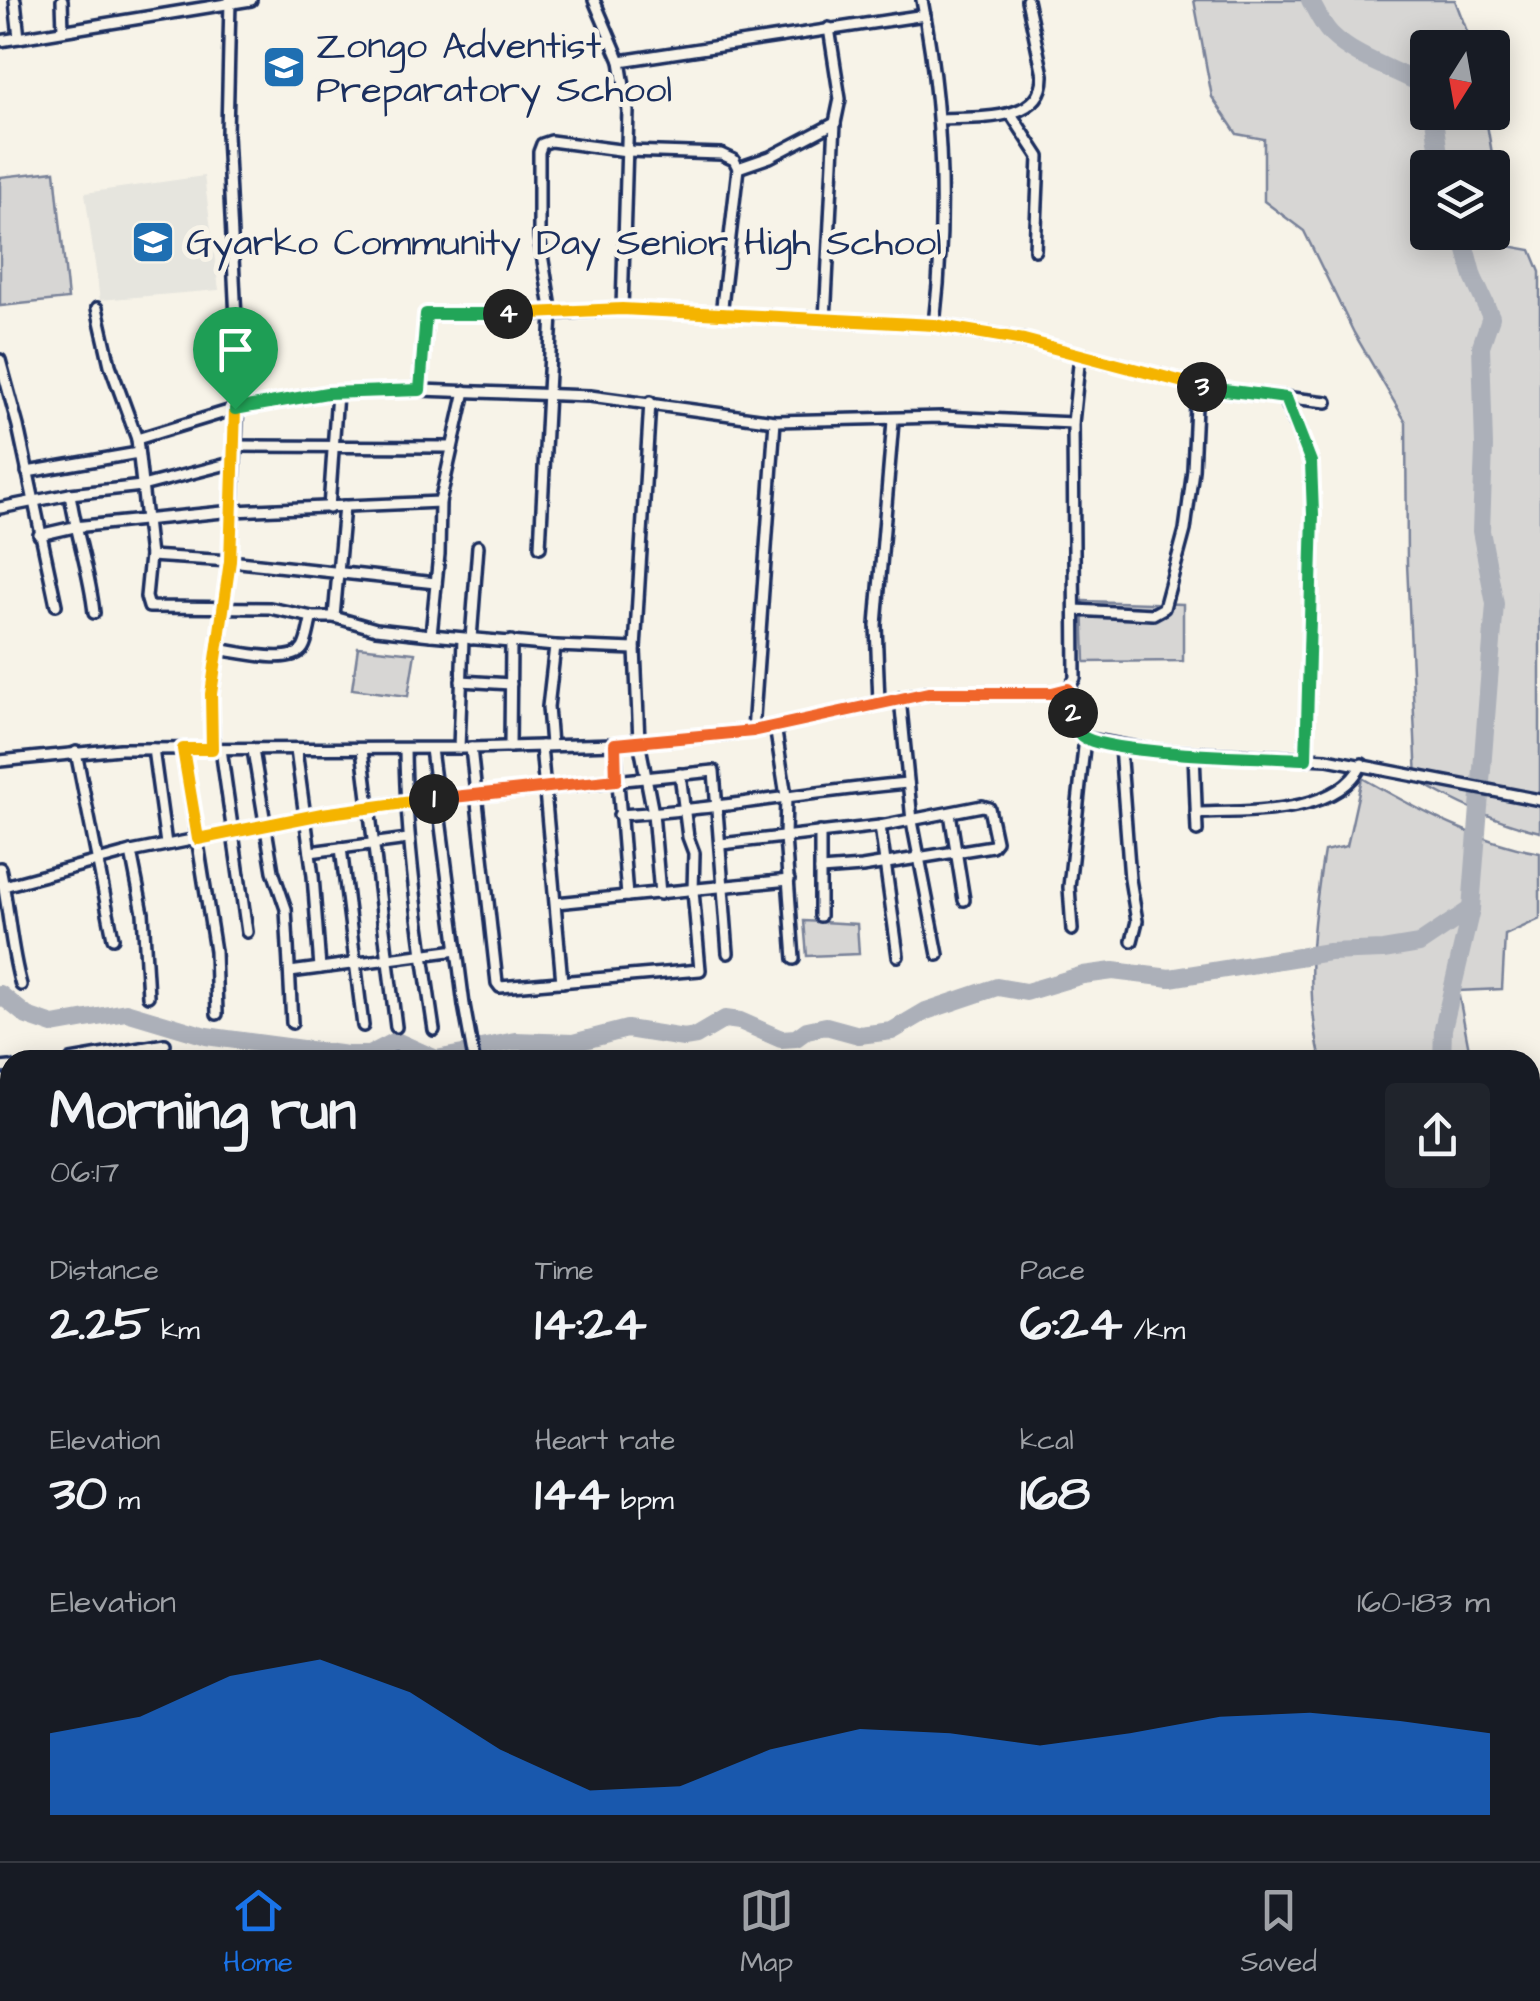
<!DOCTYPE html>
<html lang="en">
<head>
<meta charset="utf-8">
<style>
	:root { --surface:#171b24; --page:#20242c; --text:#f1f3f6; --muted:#9ea1a6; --line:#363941; --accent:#1a73e8 }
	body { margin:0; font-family:"Architects Daughter",sans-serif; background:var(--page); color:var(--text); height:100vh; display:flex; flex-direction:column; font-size:38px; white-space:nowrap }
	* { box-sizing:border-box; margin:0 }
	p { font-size:32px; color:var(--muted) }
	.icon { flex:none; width:55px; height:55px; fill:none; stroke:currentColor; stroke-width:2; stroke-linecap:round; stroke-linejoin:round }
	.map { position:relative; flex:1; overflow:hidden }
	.side { position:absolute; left:0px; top:1050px; width:1540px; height:812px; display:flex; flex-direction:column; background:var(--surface); border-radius:30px 30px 0 0; box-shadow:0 5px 25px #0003 }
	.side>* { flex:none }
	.needle { width:65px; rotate:191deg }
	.tools { position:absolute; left:1410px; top:30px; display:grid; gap:20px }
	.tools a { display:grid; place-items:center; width:100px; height:100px; border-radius:10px; background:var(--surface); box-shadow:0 5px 25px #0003; font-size:50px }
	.pin { position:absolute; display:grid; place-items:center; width:85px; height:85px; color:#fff; margin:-102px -42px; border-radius:50% 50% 50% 0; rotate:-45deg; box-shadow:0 0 10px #0007 }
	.pin .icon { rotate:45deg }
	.km { position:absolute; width:50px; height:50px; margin:-25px; border-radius:50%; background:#222; color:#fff; font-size:28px; line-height:50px; text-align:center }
	.round { display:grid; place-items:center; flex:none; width:105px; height:105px; border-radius:10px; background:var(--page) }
	.head { display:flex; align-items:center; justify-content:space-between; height:170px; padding:0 50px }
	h1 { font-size:55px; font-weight:700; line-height:75px }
	.figures { display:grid; grid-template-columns:repeat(3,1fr); gap:15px; height:170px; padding:10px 50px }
	.figures div { display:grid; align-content:center }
	.figures b { font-size:50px; font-weight:700 }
	.figures small { font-size:28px; font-weight:400 }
	.figures p { font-size:28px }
	.chart { height:280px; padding:20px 50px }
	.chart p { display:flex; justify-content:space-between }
	.chart svg { width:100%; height:180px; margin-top:10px; fill:var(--accent); opacity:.7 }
	.menu { display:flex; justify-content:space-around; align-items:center; height:140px; border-top:2px solid var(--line); background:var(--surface); font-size:28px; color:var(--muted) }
	.menu a { display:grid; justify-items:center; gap:5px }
	.menu .current { color:var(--accent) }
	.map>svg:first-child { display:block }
</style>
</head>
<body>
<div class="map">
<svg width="1540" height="1861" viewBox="0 0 1540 1861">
	<rect width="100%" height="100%" fill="#f7f3e8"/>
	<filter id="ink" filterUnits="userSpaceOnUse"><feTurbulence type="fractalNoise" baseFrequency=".01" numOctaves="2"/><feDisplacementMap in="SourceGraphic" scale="20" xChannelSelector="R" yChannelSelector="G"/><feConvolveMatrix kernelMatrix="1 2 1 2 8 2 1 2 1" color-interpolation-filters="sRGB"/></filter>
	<g filter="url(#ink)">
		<!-- built -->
		<polygon fill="#e6e5de" points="204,176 219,290 100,300 85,193"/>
		<!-- green -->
		<g fill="#d7d6d4" stroke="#798299" stroke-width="2.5" fill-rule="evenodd">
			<path d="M 1194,0 L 1455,0 L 1473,47 L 1428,48 L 1428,112 L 1485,113 L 1508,246 L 1531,250 L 1540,272 L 1540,832 C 1495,821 1457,804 1417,780 L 1407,563 L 1406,422 L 1354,333 L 1304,231 L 1264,201 L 1264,139 L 1237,134 L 1212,97 ZM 1428,168 L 1492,168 L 1492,232 L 1428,232 Z"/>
			<polygon points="55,171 68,299 0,306 0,177"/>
			<polygon points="1083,601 1183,604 1183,661 1085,662"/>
			<polygon points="358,647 415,653 408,696 352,689"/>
			<path d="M 1362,778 C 1419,810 1475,842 1540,853 L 1540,919 L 1505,935 L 1502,989 L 1458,991 L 1471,1060 L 1321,1060 C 1304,988 1312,923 1324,851 L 1347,846 Z"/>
			<polygon points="804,921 857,924 859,954 807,956"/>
			<polygon points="1530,1360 1540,1368 1540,1861 1501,1861 1499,1853 1530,1852"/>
			<polygon points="10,1718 10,1782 0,1766 0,1723"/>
		</g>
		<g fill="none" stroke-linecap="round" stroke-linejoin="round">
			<!-- river -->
			<g stroke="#acb0b9" stroke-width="18">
				<path d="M 1310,0 C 1316,11 1322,25 1331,34 C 1357,60 1396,69 1428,88"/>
				<polyline points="1433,112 1441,168"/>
				<polyline points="0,994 27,1016 53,1025 126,1012 206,1036 347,1055 369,1055 396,1041 436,1059 468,1053"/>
				<polyline points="481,1048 515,1041 573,1043 627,1029 684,1038 696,1036 725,1019 740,1021 781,1039 796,1038 807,1030 826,1026 859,1035 892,1031 926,1011 997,987 1026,992 1083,975 1113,971 1170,978 1329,952 1383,950 1419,944 1471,909"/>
				<polyline points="1442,1060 1443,1029 1471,909 1495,604 1481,531 1484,447 1481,346 1491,317 1473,277 1461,232"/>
				<polyline points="1530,1592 1540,1653"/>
			</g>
			<!-- minor casing -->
			<g stroke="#1b2f5e" stroke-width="16">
				<g id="minor">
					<polyline points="15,0 19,38"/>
					<polyline points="62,0 63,30"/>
					<polyline points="594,0 620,61 628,111 622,309"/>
					<path d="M 922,0 C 943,109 947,215 934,325"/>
					<polyline points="0,41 251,0"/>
					<polyline points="620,61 925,15"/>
					<polyline points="1011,114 1039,157 1035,250"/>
					<path d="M 940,119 C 973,117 1044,124 1043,75 L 1027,0"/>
					<polyline points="738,168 770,157 835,123 840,99 829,28"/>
					<polyline points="97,308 110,365 137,439 235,409 327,393 420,390 590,396 775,421 942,417 1073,423"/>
					<polyline points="825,320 835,123"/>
					<polyline points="0,360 18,426 56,605"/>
					<polyline points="420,390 426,314 552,314 622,309 934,325 1024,340 1211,389 1327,402"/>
					<polyline points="465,391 440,502 439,554 431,635 555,646 548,707 551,745"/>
					<polyline points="1285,398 1311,462 1313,513 1306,759"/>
					<polyline points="137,439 150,556 146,597 149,607 270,608 312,617"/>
					<polyline points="235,446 450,447"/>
					<polyline points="27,472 138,453"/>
					<path d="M 70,494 C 76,535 90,572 94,613"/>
					<polyline points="0,508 70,494 142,486 235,462"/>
					<polyline points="329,508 337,393"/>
					<polyline points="39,535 74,527 233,511 440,502"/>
					<polyline points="540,547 552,314 539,237 539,152 542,144 551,141 627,151 721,154 734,160 738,168 721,315"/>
					<polyline points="150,556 230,561 436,583"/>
					<polyline points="1075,610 1153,614 1164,608 1185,530 1193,470 1197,385"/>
					<polyline points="334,617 376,629 431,635"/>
					<polyline points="471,639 478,546"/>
					<polyline points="555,646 635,649 650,402"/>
					<path d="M 217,649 C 235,651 292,666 303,648 C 308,640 309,625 312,617 L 334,617 L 344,506"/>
					<polyline points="635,649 639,741 653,813 660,894"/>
					<polyline points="461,681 511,684"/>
					<polyline points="1068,689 1078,732 1085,738 1154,751 1327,759 1540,800"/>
					<polyline points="900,698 912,821 938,955"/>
					<polyline points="879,702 876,625 893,421"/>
					<polyline points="775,726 786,796 785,837 794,959"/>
					<polyline points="753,731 775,421"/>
					<polyline points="615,744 627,896"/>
					<polyline points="541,746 562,982"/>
					<polyline points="510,747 511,641"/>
					<polyline points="1120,747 1130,879 1137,921 1132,941"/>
					<polyline points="459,748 463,639"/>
					<polyline points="471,748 497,983 500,987 700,970 693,891 694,853 688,837 680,774"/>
					<polyline points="153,749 166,844"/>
					<polyline points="183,749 215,951 217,1014"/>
					<polyline points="213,749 211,694 230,561 239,381 227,134 230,0"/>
					<polyline points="221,749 247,932"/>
					<polyline points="362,749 396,1027"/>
					<path d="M 405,749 C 406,844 420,936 434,1030"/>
					<polyline points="431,749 464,1005 474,1060"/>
					<polyline points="253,750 273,871 286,909 292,1023"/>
					<polyline points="296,750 313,876 320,968"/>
					<polyline points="76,752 113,938"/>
					<polyline points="1194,753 1197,831"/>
					<polyline points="0,761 120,749 471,748 615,744 753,731 927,693 1052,693 1068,689 1075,678 1073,423 1080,355"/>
					<polyline points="950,813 964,900"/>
					<path d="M 1196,813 C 1247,811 1337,816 1362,764"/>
					<path d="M 619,815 C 716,810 811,791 908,783"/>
					<polyline points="880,826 898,956"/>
					<polyline points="820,832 820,916"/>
					<polyline points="721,844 880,826 982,806 989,808 996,841 992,846 862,867 820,870"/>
					<polyline points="341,848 363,1026"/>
					<polyline points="131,852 143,913 148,996"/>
					<polyline points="310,852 408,839"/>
					<path d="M 0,868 C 9,908 10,946 21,985"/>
					<polyline points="4,886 131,852 323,814 405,802 714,771 728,953"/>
					<polyline points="556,903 789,880"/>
					<polyline points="1072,930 1069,887 1085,738"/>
					<polyline points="290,972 457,950"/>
					<polyline points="396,1059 396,1060"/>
					<polyline points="71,1060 165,1044"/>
					<polyline points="0,1068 10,1067"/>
					<polyline points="0,1184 10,1188"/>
					<polyline points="0,1253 10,1250"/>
					<polyline points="0,1442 10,1436"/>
					<polyline points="424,1852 431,1861"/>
					<polyline points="475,1852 482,1861"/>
					<polyline points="526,1852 532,1861"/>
					<polyline points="582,1852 587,1861"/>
					<polyline points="742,1852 751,1861"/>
					<polyline points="1398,1852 1417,1861"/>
					<polyline points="39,1861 50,1852"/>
					<polyline points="296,1861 307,1852"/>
					<polyline points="564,1861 577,1852"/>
					<polyline points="795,1861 800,1852"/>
					<polyline points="972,1861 976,1852"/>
					<polyline points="1101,1861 1104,1852"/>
					<polyline points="1313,1861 1316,1852"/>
				</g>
			</g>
			<!-- major casing -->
			<g stroke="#1b2f5e" stroke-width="19">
				<g id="major">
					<polyline points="0,1493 10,1508"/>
					<polyline points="273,1852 281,1861"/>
				</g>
			</g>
			<!-- minor -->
			<use href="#minor" stroke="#f7f3e8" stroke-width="9"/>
			<!-- major -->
			<use href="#major" stroke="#f7f3e8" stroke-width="11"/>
		</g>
	</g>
	<g fill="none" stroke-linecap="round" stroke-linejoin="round" filter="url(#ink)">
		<!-- split-1 casing -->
		<g stroke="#fff" stroke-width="20">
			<polyline id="split-1" points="235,409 230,561 211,694 212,749 183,749 198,839 322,814 434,799"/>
		</g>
		<!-- split-2 casing -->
		<g stroke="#fff" stroke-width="20">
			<polyline id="split-2" points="434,799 616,780 615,744 753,731 928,693 1052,693 1068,689 1073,713"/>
		</g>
		<!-- split-3 casing -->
		<g stroke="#fff" stroke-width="20">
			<path id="split-3" d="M 1073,713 C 1075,720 1076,730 1081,735 C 1100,755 1270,757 1306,759 L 1313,514 L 1311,462 L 1286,398 L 1202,387"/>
		</g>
		<!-- split-4 casing -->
		<g stroke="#fff" stroke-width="20">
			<polyline id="split-4" points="508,314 622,309 934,325 1024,340 1202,387"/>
		</g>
		<!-- split-5 casing -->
		<g stroke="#fff" stroke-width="20">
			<polyline id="split-5" points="235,409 327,393 420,390 426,314 508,314"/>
		</g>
		<!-- split-1 -->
		<use href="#split-1" stroke="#f5b400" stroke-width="12"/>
		<!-- split-2 -->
		<use href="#split-2" stroke="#f0652b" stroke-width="12"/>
		<!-- split-3 -->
		<use href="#split-3" stroke="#22a559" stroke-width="12"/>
		<!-- split-4 -->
		<use href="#split-4" stroke="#f5b400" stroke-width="12"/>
		<!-- split-5 -->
		<use href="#split-5" stroke="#22a559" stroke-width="12"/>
	</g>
	<!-- icons -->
	<defs>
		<g id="school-square" transform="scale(2.25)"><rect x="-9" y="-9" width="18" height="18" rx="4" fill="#1f6fb2" stroke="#f7f3e8"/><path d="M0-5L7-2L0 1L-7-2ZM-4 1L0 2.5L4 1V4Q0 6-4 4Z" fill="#fff"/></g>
	</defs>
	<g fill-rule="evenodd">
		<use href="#school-square" x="284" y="67"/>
		<use href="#school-square" x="153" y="242"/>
	</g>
	<g text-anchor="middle" stroke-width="10" stroke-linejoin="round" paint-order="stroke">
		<!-- poi labels -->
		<g font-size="38" fill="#1b2f5e" stroke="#f7f3e8" text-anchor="start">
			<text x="316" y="58">Zongo Adventist<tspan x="316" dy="44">Preparatory School</tspan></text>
			<text x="186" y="255">Gyarko Community Day Senior High School</text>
		</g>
	</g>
</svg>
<div class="tools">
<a><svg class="needle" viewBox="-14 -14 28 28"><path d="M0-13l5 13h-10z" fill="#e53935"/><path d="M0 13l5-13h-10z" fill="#9ea1a6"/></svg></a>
<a><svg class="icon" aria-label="layers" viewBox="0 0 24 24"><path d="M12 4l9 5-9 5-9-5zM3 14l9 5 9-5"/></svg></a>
</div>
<div class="pin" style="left:235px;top:409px;background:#1e9e55"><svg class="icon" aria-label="arrive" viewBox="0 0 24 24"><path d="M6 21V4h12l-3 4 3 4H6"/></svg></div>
<b class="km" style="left:434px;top:799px">1</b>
<b class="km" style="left:1073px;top:713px">2</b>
<b class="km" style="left:1202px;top:387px">3</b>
<b class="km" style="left:508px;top:314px">4</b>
<section class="side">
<div class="head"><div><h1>Morning run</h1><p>06:17</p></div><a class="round"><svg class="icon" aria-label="share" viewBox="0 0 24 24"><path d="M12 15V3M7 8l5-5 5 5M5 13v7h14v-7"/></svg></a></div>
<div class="figures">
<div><p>Distance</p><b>2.25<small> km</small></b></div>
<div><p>Time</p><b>14:24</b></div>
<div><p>Pace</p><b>6:24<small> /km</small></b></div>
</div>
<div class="figures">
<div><p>Elevation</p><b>30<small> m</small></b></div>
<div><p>Heart rate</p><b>144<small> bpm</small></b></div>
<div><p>kcal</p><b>168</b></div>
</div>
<div class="chart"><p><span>Elevation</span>160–183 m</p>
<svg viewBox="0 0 160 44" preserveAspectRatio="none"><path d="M0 44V24L10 20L20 10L30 6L40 14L50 28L60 38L70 37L80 28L90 23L100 24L110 27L120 24L130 20L140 19L150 21L160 24V44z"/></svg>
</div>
</section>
</div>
<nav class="menu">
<a class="current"><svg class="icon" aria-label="home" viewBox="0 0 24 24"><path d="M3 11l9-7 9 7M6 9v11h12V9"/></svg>Home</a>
<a><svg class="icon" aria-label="map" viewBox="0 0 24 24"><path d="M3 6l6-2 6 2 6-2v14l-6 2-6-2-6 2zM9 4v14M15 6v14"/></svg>Map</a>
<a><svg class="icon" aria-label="saved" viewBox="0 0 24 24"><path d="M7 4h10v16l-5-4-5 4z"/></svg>Saved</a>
</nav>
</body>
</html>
